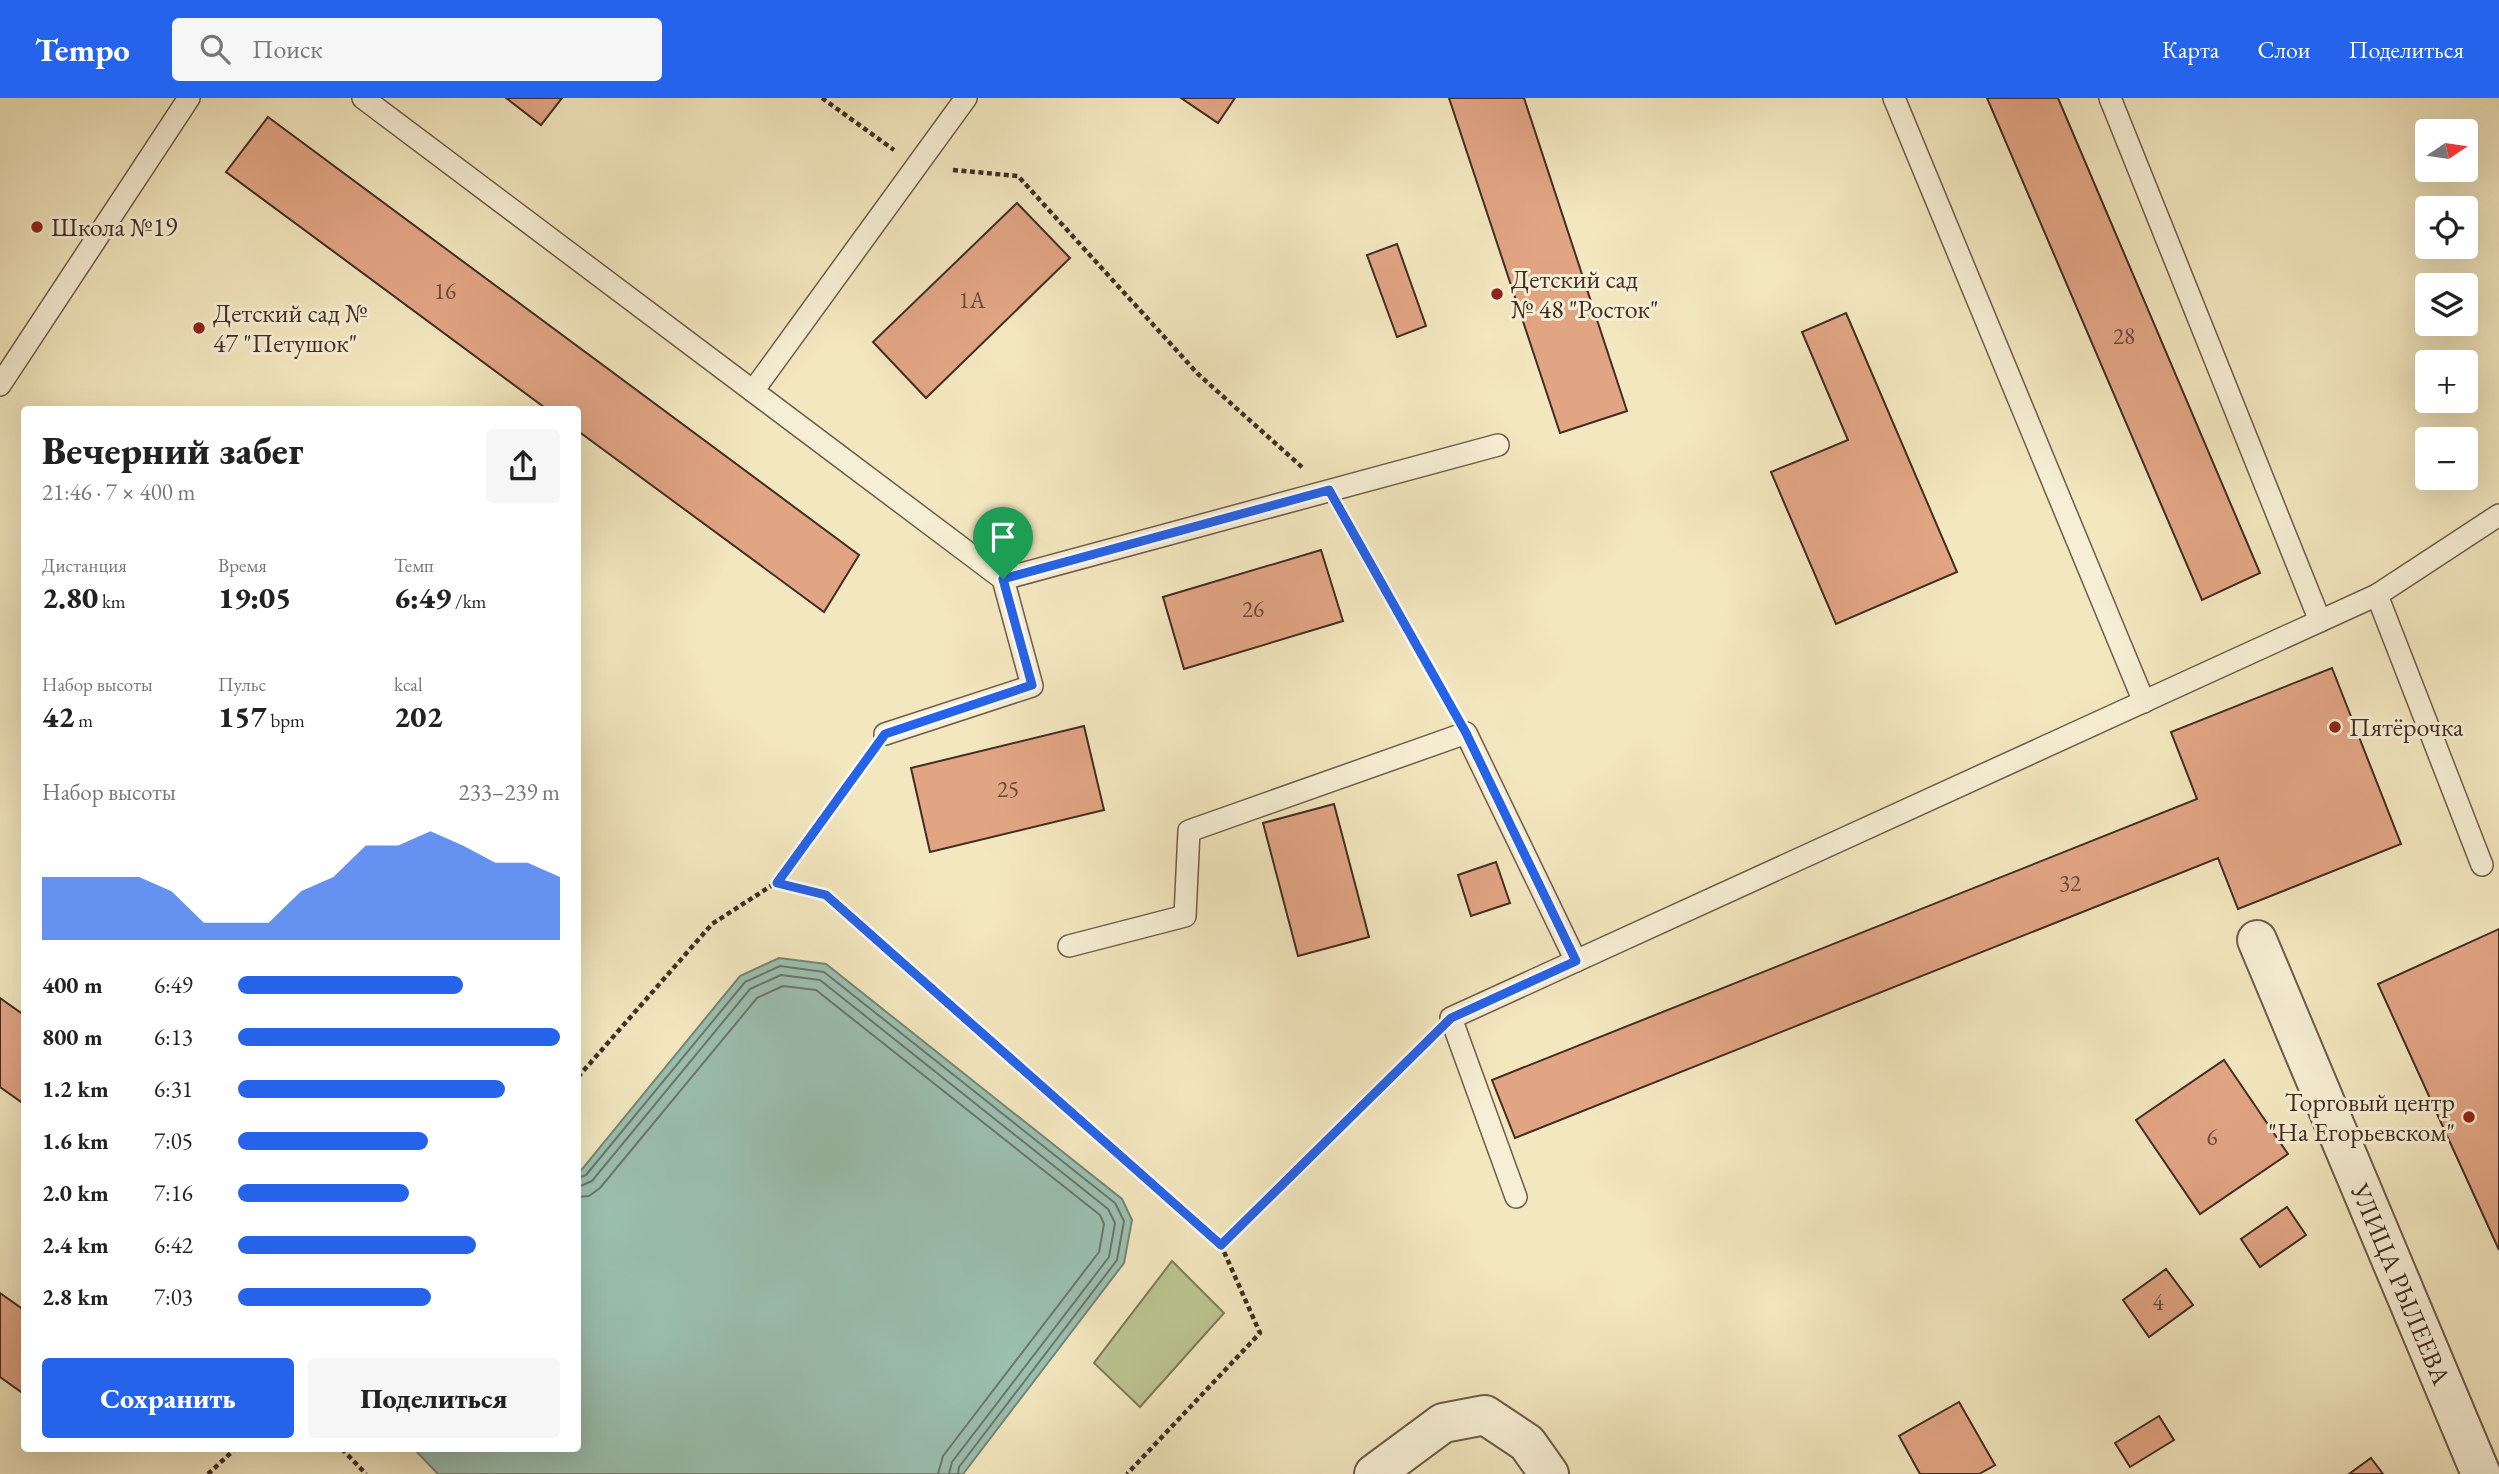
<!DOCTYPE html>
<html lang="ru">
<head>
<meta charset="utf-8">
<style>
	:root { --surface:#fff; --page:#f6f6f6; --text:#222; --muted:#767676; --accent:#2563eb }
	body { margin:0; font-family:"EB Garamond",serif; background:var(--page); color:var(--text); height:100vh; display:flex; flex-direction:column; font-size:26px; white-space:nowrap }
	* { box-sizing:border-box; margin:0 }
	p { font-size:23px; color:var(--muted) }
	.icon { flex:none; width:38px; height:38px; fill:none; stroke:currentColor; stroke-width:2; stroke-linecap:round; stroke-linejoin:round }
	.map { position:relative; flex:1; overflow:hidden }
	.panel { position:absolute; left:21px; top:308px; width:560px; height:1046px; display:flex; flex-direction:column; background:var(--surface); border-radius:7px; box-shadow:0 7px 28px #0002 }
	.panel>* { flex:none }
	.needle { width:46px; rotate:77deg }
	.tools { position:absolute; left:2415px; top:21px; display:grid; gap:14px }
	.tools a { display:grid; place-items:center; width:63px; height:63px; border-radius:7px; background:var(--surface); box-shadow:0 7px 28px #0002; font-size:35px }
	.pin { position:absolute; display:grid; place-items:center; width:60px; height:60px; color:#fff; margin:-72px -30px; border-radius:50% 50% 50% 0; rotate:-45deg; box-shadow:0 0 7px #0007 }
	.pin .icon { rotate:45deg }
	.round { display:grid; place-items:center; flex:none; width:74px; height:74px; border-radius:7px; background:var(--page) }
	.head { display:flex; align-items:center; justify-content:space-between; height:119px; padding:0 21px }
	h1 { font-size:38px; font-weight:800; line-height:52px }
	.metrics { display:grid; grid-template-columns:repeat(3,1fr); gap:10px; height:119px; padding:7px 21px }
	.metrics div { display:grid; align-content:center }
	.metrics b { font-size:30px; font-weight:800 }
	.metrics small { font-size:19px; font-weight:400 }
	.metrics p { font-size:19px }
	.chart { height:196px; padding:14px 21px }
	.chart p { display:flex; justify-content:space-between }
	.chart svg { width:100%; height:126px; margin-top:7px; fill:var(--accent); opacity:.7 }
	.action { display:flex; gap:14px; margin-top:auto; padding:14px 21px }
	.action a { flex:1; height:80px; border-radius:7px; background:var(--accent); color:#fff; font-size:28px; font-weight:800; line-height:80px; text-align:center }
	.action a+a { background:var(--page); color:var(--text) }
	ul { padding:0 21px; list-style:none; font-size:23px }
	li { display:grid; grid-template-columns:112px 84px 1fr; align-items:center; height:52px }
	li i { height:18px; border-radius:9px; background:var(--accent) }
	header { display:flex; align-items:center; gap:42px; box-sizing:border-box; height:98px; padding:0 35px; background:var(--accent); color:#fff }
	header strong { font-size:33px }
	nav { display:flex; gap:38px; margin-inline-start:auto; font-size:24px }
	.search { width:490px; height:63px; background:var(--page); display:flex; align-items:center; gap:18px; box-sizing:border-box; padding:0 24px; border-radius:7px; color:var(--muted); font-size:26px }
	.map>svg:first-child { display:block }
</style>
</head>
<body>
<header>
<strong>Tempo</strong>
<div class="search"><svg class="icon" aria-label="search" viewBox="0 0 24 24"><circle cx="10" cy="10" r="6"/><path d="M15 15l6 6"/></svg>Поиск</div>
<nav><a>Карта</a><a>Слои</a><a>Поделиться</a></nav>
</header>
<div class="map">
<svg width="2499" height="1376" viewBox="0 0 2499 1376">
	<rect width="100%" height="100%" fill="#f3e7bf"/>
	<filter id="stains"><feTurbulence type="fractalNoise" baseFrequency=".00286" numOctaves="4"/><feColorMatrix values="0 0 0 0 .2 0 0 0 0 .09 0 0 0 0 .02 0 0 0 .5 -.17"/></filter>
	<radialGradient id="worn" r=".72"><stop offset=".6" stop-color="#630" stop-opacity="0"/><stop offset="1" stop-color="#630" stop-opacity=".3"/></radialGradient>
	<!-- green -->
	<polygon fill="#bbc591" stroke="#7e795a" stroke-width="2" points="1172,1163 1224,1215 1140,1309 1094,1265"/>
	<!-- water -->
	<polygon fill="#9bc0b0" stroke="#778578" stroke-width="2" points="779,860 826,866 1122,1101 1132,1122 1124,1165 963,1376 438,1376 414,1351 578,1351 578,1076 740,878"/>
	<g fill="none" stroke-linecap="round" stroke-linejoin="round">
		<!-- shore -->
		<g stroke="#6e766a" stroke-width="2">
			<polyline points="578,1080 586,1077 745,884 780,868 824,874 1115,1105 1124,1123 1117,1162 959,1369 958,1376"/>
			<polyline points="578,1089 592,1083 750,891 781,877 820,882 1108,1111 1115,1125 1109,1159 952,1364 949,1376"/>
			<polyline points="578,1099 589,1098 600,1090 757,900 783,888 816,892 1100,1117 1104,1126 1099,1154 943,1358 938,1376"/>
		</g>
	</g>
	<!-- building -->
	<g fill="#e2a584" stroke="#422d24" stroke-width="2">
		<polygon points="506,0 562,0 541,27"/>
		<polygon points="1181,0 1235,0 1218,25"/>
		<polygon points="1449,0 1524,0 1627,313 1560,335"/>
		<polygon points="1987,0 2058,0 2260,475 2202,502"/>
		<polygon points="268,19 859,457 824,514 578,333 578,312 548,312 226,74"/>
		<polygon points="1017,105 1070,160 926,300 873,244"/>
		<polygon points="1397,146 1426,228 1397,239 1367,157"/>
		<polygon points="1846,215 1957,474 1836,526 1771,374 1848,342 1802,234"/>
		<polygon points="1321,452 1343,523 1184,571 1163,499"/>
		<polygon points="2332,570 2401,746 2238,811 2218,760 1515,1040 1492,982 2197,701 2171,634"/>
		<polygon points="1084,628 1104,712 930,754 911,670"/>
		<polygon points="1334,706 1369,839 1298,858 1263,725"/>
		<polygon points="1496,764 1510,805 1471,818 1458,777"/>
		<polygon points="2499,831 2499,1152 2378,886"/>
		<polygon points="0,900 24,917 24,1006 0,989"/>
		<polygon points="2224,962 2288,1056 2200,1116 2136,1022"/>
		<polygon points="2287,1109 2306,1137 2260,1169 2241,1141"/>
		<polygon points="2166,1171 2193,1207 2149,1239 2123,1202"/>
		<polygon points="0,1195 24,1212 24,1296 0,1279"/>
		<polygon points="1959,1304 1995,1367 1979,1376 1920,1376 1899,1338"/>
		<polygon points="2159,1318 2174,1342 2130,1369 2115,1345"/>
		<polygon points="2371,1360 2383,1376 2349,1376"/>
	</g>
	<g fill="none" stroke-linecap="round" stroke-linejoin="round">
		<!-- service casing -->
		<g stroke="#6e5c4b" stroke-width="24">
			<g id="service">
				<polyline points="363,0 1003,481 1498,347"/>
				<polyline points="1894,0 2144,604"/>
				<polyline points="2110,0 2320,523"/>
				<polyline points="0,287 189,0"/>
				<polyline points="753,293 966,0"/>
				<polyline points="885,636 1032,588 1003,481"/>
				<polyline points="2482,767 2377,497 2499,417"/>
				<polyline points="1069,848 1185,818 1189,733 1466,635 1576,863"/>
				<polyline points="1516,1099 1451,920 2377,497"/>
			</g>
		</g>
		<!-- minor casing -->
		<g stroke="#6e5c4b" stroke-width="42">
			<g id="minor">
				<polyline points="2257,842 2481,1376"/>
				<polyline points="1374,1376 1443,1325 1485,1317 1527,1345 1549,1376"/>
			</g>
		</g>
		<!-- path -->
		<g stroke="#422d24" stroke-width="4.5" stroke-dasharray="5 3.5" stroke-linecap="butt">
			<polyline points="822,0 894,52"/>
			<polyline points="953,72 1018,78 1198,276 1303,370"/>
			<polyline points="1344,419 1451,610"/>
			<polyline points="777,784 867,661"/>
			<polyline points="578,979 712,826 777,784 826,797 1221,1147 1260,1235 1127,1376"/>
			<polyline points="1221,1147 1427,944"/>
			<polyline points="342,1351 366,1376"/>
			<polyline points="208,1376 235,1351"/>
		</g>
		<!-- service -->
		<use href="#service" stroke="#f7efd5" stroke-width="21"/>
		<!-- minor -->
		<use href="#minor" stroke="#f7efd5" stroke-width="38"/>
	</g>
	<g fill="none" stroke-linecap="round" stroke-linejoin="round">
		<!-- route casing -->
		<g stroke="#fff" stroke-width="14">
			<polygon id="route" points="1329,392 1466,635 1576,863 1451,920 1221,1147 826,797 777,785 885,636 1032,587 1003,481"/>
		</g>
		<!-- route -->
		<use href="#route" stroke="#2563eb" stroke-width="9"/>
	</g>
	<!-- markers -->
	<g fill="#8f2418" stroke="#f7efd5" stroke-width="2.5">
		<circle cx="37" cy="129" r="7"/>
		<circle cx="1497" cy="196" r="7"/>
		<circle cx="199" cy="230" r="7"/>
		<circle cx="2335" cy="629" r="7"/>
		<circle cx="2469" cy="1019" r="7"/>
	</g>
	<g text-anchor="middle" stroke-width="6" stroke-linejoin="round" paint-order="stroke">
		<!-- number labels -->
		<g font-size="23" fill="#6a4b3c">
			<text x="445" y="201">16</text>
			<text x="972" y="210">1А</text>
			<text x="2124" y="246">28</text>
			<text x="1253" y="519">26</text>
			<text x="1008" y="699">25</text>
			<text x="2070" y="793">32</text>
			<text x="2212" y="1047">6</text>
			<text x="2158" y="1212">4</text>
		</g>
		<!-- poi labels -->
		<g font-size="26" fill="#422d24" stroke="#f7efd5" text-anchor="start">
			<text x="51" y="138">Школа №19</text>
			<text x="1511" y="190">Детский сад<tspan x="1511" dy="30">№ 48 "Росток"</tspan></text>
			<text x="213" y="224">Детский сад №<tspan x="213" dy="30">47 "Петушок"</tspan></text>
			<text x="2349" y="638">Пятёрочка</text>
			<text x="2455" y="1013" text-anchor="end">Торговый центр<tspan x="2455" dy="30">"На Егорьевском"</tspan></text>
		</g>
		<!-- street labels -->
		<g font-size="26" fill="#422d24" stroke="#f7efd5">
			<text transform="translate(2401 1186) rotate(67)" y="9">УЛИЦА РЫЛЕЕВА</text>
		</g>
	</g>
	<rect width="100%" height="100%" filter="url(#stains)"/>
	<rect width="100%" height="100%" fill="url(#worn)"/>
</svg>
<div class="tools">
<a><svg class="needle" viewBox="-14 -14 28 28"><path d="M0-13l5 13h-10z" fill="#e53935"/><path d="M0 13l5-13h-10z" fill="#767676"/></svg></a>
<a><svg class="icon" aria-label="locate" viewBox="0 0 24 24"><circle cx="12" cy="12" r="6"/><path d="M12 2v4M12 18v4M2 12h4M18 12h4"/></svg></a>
<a><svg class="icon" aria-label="layers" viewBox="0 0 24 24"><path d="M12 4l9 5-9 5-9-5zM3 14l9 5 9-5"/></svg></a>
<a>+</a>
<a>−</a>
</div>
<div class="pin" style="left:1003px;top:481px;background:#1e9e55"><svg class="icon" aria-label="arrive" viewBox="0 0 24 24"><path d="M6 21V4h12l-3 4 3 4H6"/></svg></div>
<section class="panel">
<div class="head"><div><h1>Вечерний забег</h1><p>21:46 · 7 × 400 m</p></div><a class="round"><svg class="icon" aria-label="share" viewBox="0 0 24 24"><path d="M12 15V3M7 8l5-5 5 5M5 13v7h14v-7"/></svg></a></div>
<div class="metrics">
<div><p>Дистанция</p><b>2.80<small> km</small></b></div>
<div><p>Время</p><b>19:05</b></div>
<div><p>Темп</p><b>6:49<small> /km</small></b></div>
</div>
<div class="metrics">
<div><p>Набор высоты</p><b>42<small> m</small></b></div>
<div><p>Пульс</p><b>157<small> bpm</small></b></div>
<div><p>kcal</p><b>202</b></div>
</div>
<div class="chart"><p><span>Набор высоты</span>233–239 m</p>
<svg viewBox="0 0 160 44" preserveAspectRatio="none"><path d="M0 44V22L10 22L20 22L30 22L40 27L50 38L60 38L70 38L80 27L90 22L100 11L110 11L120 6L130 11L140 17L150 17L160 22V44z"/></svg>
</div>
<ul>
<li><b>400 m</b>6:49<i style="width:70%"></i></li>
<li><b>800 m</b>6:13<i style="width:100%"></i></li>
<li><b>1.2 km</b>6:31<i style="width:83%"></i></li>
<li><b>1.6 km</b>7:05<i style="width:59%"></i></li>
<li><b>2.0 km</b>7:16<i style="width:53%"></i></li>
<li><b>2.4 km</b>6:42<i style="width:74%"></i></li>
<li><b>2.8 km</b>7:03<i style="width:60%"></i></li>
</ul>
<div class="action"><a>Сохранить</a><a>Поделиться</a></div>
</section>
</div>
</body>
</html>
